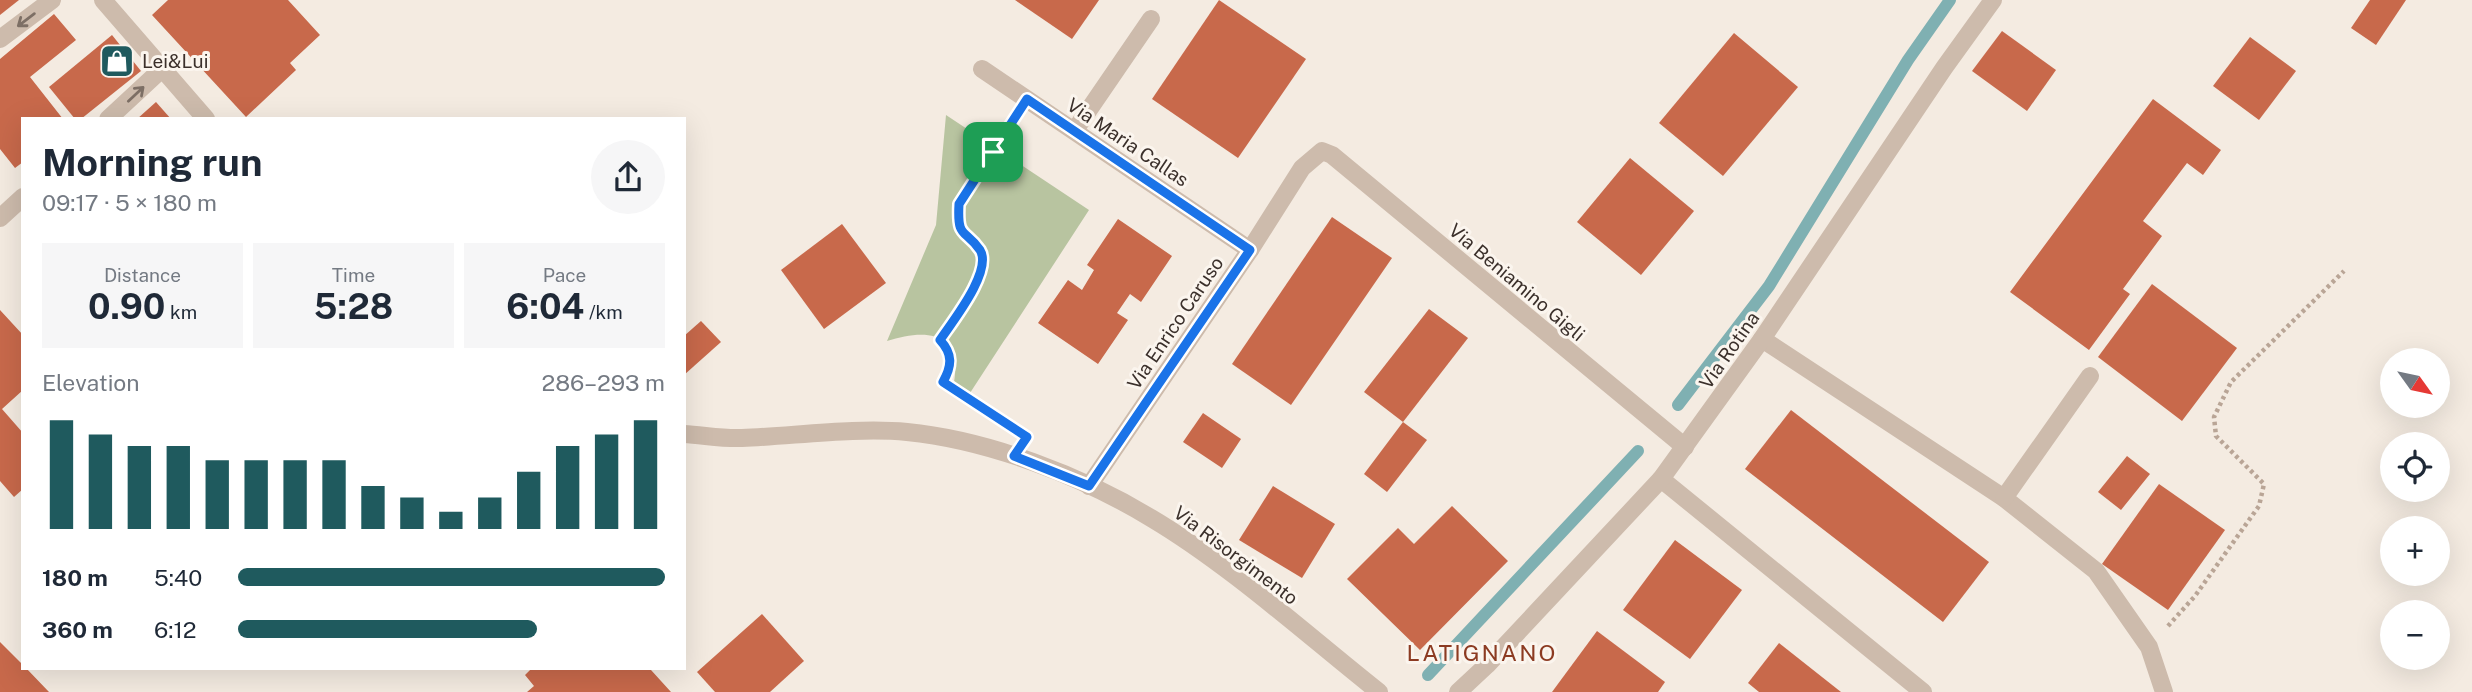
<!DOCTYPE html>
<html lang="en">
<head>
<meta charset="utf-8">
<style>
	:root { --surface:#fff; --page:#f6f6f7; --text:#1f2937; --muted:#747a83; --accent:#1f5a5e }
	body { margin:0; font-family:"Public Sans",sans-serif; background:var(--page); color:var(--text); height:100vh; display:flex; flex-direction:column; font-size:26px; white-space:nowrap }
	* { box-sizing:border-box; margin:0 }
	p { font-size:23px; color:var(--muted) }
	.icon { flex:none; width:38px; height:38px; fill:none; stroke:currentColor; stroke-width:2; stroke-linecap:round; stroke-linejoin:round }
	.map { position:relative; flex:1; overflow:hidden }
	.panel { position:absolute; left:21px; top:117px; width:665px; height:553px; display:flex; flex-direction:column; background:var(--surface); border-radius:0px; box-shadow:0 7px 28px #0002 }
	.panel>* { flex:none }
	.needle { width:46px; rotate:123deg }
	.controls { position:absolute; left:2380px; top:348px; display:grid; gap:14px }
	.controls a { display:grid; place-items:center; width:70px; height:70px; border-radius:50%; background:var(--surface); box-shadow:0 7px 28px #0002; font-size:35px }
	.pin { position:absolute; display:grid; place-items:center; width:60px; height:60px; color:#fff; margin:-30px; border-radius:14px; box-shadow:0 4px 10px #0006 }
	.round { display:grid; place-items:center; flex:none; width:74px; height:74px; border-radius:37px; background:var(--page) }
	.overview { display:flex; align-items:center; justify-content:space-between; height:119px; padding:0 21px }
	h1 { font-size:38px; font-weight:700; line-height:52px }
	.metrics { display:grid; grid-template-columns:repeat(3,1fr); gap:10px; height:119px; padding:7px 21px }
	.metrics div { display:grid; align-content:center; border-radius:0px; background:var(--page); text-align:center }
	.metrics b { font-size:35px; font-weight:700 }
	.metrics small { font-size:19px; font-weight:400 }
	.metrics p { font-size:19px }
	.chart { height:196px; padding:14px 21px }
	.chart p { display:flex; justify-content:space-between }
	.chart svg { width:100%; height:126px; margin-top:7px; stroke:var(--accent); stroke-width:6 }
	ul { padding:0 21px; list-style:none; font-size:23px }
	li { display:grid; grid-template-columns:112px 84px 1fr; align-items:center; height:52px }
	li i { height:18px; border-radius:9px; background:var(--accent) }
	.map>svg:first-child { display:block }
</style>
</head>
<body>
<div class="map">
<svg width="2472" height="692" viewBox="0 0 2472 692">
	<rect width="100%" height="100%" fill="#f4ebe1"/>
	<!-- green -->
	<path fill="#b8c4a0" d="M 946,115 L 1089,210 L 970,393 L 954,382 C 963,330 924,329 887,341 L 936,225 Z"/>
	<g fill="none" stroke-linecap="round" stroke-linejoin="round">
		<!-- stream -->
		<g stroke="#7fb0b2" stroke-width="12">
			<polyline points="1678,405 1769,286 1908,60 1950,0"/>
			<polyline points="1428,675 1638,451"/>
		</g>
	</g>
	<!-- building -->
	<g fill="#c8694b">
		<polygon points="0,0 19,0 0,15"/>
		<polygon points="168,0 288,0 320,35 290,63 296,70 246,117 152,15"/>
		<polygon points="1015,0 1099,0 1072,39"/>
		<polygon points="1219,0 1306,59 1238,158 1152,99"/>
		<polygon points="2370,0 2406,0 2376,45 2351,28"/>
		<polygon points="54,14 76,40 30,77 63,119 23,119 23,162 15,168 0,149 0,59"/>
		<polygon points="2002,31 2056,70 2027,111 1972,71"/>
		<polygon points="1734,33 1798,87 1723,176 1659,123"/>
		<polygon points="112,35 141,71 81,119 75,119 49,87"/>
		<polygon points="2250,37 2296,71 2259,120 2213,86"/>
		<polygon points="2153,99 2221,150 2203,175 2187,163 2143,221 2162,236 2123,289 2130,294 2089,350 2010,292"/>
		<polygon points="156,102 171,119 137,119"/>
		<polygon points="1630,158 1694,211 1641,275 1577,222"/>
		<polygon points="1332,217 1392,258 1291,405 1232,364"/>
		<polygon points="1118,219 1172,256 1141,302 1130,294 1117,313 1128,320 1098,364 1038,323 1068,280 1082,290 1094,270 1087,265"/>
		<polygon points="842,224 886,283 824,329 781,270"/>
		<polygon points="2152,284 2237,348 2182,421 2098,357"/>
		<polygon points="1429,309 1468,338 1403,422 1364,392"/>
		<polygon points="0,310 23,335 23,390 2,409 23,433 23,489 14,497 0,481"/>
		<polygon points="701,321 721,342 684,375 684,336"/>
		<polygon points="1791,410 1989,562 1943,622 1745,469"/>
		<polygon points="1203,413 1241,439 1222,468 1183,442"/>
		<polygon points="1403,422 1427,440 1387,492 1364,474"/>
		<polygon points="2127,456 2150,474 2121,510 2098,492"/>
		<polygon points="2159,484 2225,530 2168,610 2102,564"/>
		<polygon points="1273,486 1335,524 1302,578 1239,540"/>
		<polygon points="1452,506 1508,561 1420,650 1347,579 1398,528 1414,544"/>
		<polygon points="1675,540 1742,590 1690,659 1623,610"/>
		<polygon points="762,614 804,661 770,692 715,692 697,672"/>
		<polygon points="1597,631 1665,682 1658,692 1552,692"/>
		<polygon points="0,642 23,665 23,668 26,668 49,692 0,692"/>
		<polygon points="1779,643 1841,692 1759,692 1748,683"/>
		<polygon points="532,668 653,668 651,670 671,692 527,692 534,686 525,675"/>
	</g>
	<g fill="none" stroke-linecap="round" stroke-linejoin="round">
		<!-- path -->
		<g stroke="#b9a596" stroke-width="4.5" stroke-dasharray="3.5 3.5" stroke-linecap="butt">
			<path d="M 999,419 L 943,382 C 952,366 953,354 940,340 C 952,321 993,271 980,250 C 966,228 957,240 959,204 L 1011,123"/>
			<polyline points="2168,626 2195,596 2259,506 2264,484 2216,436 2214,417 2231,382 2344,271"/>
		</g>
		<!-- lane -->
		<g stroke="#cdbbac" stroke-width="18">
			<polyline points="1075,130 1151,19"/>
			<polyline points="1762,339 2004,498 2096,571 2149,647 2164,692"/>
			<polyline points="1661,479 1923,692"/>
			<polyline points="2004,498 2090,376"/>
		</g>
		<!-- street -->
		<g stroke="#cdbbac" stroke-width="18">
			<polyline points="103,0 206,119"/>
			<polyline points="0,39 52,0"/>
			<polyline points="982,69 1250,250"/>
			<polyline points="108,119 163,68"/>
			<polyline points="0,218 23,197"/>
			<path d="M 684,434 C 703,435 723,439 742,438 C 794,436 857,427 907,432 C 988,440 1082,476 1151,518 C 1230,565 1307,635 1379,692"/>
			<polyline points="1089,486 1250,250 1302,168 1322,151 1332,155 1685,447"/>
			<polyline points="1458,692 1487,665 1661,479 1762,339 1944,68 1993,0"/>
		</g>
	</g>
	<!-- one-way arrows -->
	<defs><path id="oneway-shaft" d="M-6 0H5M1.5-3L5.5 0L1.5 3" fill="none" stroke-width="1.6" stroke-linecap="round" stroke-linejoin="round" transform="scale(1.75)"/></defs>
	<g stroke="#7d6f65">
		<use href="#oneway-shaft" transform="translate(26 20) rotate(143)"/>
		<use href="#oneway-shaft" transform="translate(136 94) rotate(-43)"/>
	</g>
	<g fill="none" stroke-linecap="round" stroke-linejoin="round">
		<!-- route casing -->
		<g stroke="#fff" stroke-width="14">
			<path id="route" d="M 1027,99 L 1250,250 L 1089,486 L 1014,456 L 1027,437 L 943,382 C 952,366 953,354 940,340 C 952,322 993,271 980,250 C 965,228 957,240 959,204 Z"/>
		</g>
		<!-- route -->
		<use href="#route" stroke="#1a73e8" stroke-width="9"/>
	</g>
	<!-- icons -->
	<defs>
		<g id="shop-square" transform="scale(1.75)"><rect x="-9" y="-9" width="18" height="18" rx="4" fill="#1f5a5e" stroke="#fbf5ee"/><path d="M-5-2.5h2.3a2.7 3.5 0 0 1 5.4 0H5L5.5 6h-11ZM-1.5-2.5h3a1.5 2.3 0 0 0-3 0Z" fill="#fff"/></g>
	</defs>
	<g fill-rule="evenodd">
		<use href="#shop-square" x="117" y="61"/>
	</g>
	<g text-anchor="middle" stroke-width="6" stroke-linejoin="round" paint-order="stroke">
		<!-- poi labels -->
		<g font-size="19" fill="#3b302b" stroke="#fbf5ee" text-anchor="start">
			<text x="142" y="68">Lei&amp;Lui</text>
		</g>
		<!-- street labels -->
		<g font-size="19" fill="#3b302b" stroke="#fbf5ee">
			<text transform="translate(1128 142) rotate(34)" y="7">Via Maria Callas</text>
			<text transform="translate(1517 282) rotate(40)" y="7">Via Beniamino Gigli</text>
			<text transform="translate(1175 323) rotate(-56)" y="7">Via Enrico Caruso</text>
			<text transform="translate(1729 350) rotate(-55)" y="7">Via Rotina</text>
			<text transform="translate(1236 555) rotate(37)" y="7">Via Risorgimento</text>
		</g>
		<!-- quarter labels -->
		<g font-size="23" letter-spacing="2" fill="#8c3b22" stroke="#fbf5ee">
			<text x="1482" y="661">LATIGNANO</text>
		</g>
	</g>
</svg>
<div class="controls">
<a><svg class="needle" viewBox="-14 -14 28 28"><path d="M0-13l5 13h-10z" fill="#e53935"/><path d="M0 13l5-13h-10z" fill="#747a83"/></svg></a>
<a><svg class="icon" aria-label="locate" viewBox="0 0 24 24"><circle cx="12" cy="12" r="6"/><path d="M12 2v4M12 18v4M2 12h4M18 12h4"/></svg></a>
<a>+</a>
<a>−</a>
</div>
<div class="pin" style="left:993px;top:152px;background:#1e9e55"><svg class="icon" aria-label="arrive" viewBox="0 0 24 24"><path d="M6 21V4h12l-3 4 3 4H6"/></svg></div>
<section class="panel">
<div class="overview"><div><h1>Morning run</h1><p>09:17 · 5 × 180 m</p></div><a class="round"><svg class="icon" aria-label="share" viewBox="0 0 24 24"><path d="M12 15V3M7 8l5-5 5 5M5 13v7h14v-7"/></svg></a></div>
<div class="metrics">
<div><p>Distance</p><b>0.90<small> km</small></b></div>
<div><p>Time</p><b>5:28</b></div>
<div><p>Pace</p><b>6:04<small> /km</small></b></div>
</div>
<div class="chart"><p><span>Elevation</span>286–293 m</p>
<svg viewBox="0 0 160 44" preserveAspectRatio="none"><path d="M5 44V6M15 44V11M25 44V15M35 44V15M45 44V20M55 44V20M65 44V20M75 44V20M85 44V29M95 44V33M105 44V38M115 44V33M125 44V24M135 44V15M145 44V11M155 44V6"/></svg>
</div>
<ul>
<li><b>180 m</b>5:40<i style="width:100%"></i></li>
<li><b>360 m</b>6:12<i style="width:70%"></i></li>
</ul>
</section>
</div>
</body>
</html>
